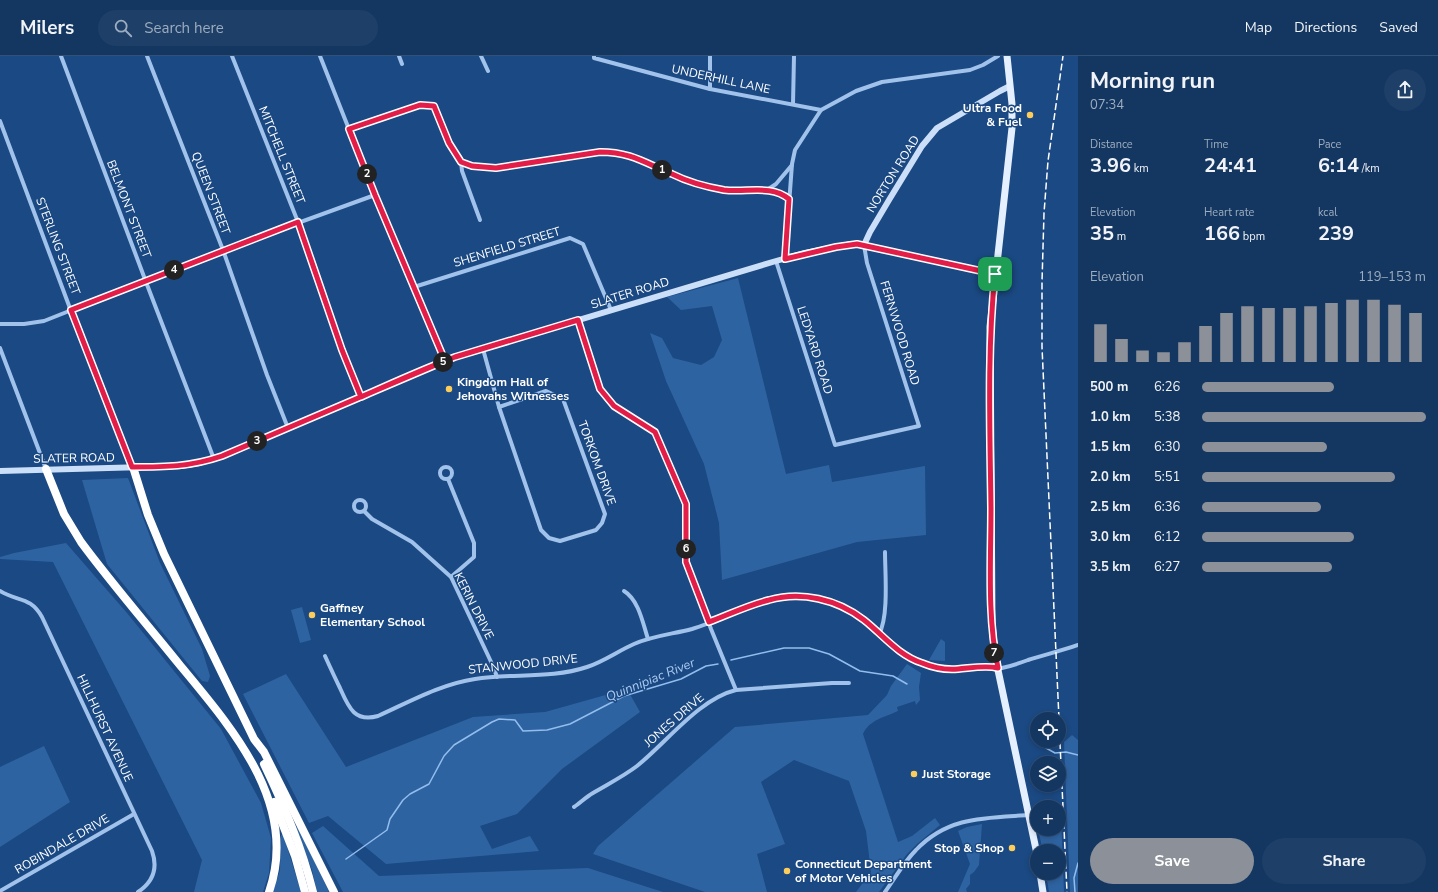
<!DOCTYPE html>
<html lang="en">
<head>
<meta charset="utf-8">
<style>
	:root { --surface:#143762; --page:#1d3f68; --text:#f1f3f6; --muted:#9dacbe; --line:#335177; --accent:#8c9099 }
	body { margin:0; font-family:"Nunito Sans",sans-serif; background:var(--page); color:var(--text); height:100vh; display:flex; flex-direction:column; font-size:15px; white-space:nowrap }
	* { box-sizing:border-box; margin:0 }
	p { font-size:13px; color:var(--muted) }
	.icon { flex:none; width:22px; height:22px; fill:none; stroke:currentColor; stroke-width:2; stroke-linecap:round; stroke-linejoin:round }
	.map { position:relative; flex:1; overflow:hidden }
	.details { display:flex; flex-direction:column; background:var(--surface); width:360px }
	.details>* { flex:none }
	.fabs { position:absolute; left:1030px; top:656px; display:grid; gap:8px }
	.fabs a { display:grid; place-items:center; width:36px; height:36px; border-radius:50%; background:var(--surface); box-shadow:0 2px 6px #0003,0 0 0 1px var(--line); font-size:20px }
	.pin { position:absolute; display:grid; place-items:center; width:34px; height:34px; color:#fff; margin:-17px; border-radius:8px; box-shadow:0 2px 6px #0006 }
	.km { position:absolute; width:20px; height:20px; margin:-10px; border-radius:50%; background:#222; color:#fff; font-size:11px; line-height:20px; text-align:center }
	.round { display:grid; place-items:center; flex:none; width:42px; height:42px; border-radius:21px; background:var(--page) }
	.overview { display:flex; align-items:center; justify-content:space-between; height:68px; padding:0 12px }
	h1 { font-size:22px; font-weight:700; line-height:30px }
	.figures { display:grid; grid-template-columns:repeat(3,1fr); gap:6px; height:68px; padding:4px 12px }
	.figures div { display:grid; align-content:center }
	.figures b { font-size:20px; font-weight:700 }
	.figures small { font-size:11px; font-weight:400 }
	.figures p { font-size:11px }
	.chart { height:112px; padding:8px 12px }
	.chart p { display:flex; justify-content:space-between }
	.chart svg { width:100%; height:72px; margin-top:4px; stroke:var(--accent); stroke-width:6 }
	.button { display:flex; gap:8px; margin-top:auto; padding:8px 12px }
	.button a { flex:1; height:46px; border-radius:24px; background:var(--accent); color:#fff; font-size:16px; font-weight:700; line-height:46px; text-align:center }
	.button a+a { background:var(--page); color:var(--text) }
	ul { padding:0 12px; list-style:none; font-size:13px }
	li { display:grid; grid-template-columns:64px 48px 1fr; align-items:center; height:30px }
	li i { height:10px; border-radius:5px; background:var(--accent) }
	header { display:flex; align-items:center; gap:24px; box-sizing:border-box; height:56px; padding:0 20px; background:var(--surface); border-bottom:1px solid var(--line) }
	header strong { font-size:19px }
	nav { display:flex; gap:22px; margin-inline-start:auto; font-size:14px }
	.search { width:280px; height:36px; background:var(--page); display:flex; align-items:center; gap:10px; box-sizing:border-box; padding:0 14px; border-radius:22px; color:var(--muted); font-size:15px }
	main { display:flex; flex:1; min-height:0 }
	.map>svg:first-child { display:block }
</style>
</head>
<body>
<header>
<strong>Milers</strong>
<div class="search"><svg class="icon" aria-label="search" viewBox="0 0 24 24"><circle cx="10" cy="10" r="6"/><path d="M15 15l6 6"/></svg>Search here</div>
<nav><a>Map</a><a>Directions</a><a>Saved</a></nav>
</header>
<main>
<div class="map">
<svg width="1078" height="836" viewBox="0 0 1078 836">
	<rect width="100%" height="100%" fill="#1b4983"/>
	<!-- green -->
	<g fill="#2e63a2">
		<polygon points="738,222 786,418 829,409 832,426 925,410 926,479 857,486 722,524 719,467 704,408 666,325 650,277 662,282 673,302 701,309 714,301 722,284 712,250 681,254 667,241"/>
		<polygon points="128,422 160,507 202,593 210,620 208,626 202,625 107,508 82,424"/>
		<polygon points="66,487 127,557 221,673 261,747 271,782 269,817 263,836 194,836 202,804 53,506 0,503 0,501 14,497"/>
		<polygon points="302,551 311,584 300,587 291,554"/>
		<polygon points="941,583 945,586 945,605 929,604"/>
		<path d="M 907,608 L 921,617 L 919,631 L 920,644 L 916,649 L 915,645 L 897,651 L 898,655 C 885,661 869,664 863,678 L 898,786 L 912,780 L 935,762 L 940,769 L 917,788 L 907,798 L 879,836 L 856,836 L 871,816 L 866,775 L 849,725 L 794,704 L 761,726 L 785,788 L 757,798 L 767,836 L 705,836 L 593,798 L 598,790 L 735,671 L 868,659 L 887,639 L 891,630 Z"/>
		<polygon points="286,618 346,711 473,661 545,656 627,633 640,656 562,713 517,758 480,770 492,793 530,780 539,795 386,808 328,760 309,767 243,638"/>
		<polygon points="1072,679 1078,684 1078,836 1070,836 1064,686"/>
		<polygon points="44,690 70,746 0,791 0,711"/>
		<polygon points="1061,760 1064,836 1049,836 1046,817 1059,817 1059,795 1043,795 1038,773 1059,773 1059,761"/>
		<polygon points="982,768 979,809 974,816 970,819 970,828 966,833 967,836 958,836 970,808 958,775 967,771"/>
		<polygon points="323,770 379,820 588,812 663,836 343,836 312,777"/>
		<polygon points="298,771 329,836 317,836 312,814 296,772"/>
		<polygon points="283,778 301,836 273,836 280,814 281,779"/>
	</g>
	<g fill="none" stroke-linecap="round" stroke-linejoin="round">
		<!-- stream -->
		<g stroke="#93bded" stroke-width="1.5">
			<polyline points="731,604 784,592 809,592 829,598 860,615 893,620 907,628"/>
			<polyline points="1046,692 1055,697 1066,696 1078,699"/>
			<polyline points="346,803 387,774 390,763 403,744 410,738 429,728 444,700 454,689 492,666 499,663 515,664 523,675 547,674 570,668 624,640 681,623 706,610 718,608"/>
			<polyline points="1075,836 1074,822 1078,807"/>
		</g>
		<!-- minor -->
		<g stroke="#a0c2eb" stroke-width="4">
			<polyline points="61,0 146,226 214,403"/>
			<polyline points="147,0 223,194 267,319 288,372"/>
			<polyline points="232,0 298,166 343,293 361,341"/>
			<polyline points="320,0 375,139 445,305"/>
			<polyline points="399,0 402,8"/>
			<polyline points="481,0 488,15"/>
			<polyline points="594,0 594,2 710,33 821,54"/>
			<polyline points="710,33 710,0"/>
			<polyline points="793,48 794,0"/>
			<polyline points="0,65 71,255 133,411"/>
			<polyline points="349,73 420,49 434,50 449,87 461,106 462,115 480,164"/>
			<path d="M 461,106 L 472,110 L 496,112 L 600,96 C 631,96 645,107 672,118 C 688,126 707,131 724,134 C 746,137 771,128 789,143"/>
			<polyline points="767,134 776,128 792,109"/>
			<polyline points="785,203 792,108 795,94 821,54 856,35 882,26 970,14 983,9 998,0"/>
			<polyline points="776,205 835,389 919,370 867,207 864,189 995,219"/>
			<polyline points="414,231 570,182 583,188 611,254"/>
			<polyline points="578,264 600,333 613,350 655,376 686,449 686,506 711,573 736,634"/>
			<polyline points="0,268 24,268 44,265 223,194 375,139"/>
			<polyline points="0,292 46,413"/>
			<polyline points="483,293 499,351"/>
			<polygon points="546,335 563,343 605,458 602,467 596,474 560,485 549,482 541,474 499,351"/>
			<circle cx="446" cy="417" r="6"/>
			<polyline points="448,423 474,487 474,501 451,521"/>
			<circle cx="360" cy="450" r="6"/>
			<polyline points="364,455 372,463 412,486 451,521 493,610 497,621"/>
			<path d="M 0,535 C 18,546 30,540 42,561 L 152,795 C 158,812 153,826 138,836"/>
			<path d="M 624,535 C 639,544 643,568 648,583"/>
			<path d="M 879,578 C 889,561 885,516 885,496"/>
			<path d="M 325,600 C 330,611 335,622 340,632 C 348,650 354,667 378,660 C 409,646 441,628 475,623 C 512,617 551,623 587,611 C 603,606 618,595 634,588 C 652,580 673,578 692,573 C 729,562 763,538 803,541 C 825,542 847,550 865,564 C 874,572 883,582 892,590 C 923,615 946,614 984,611 C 990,610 996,612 1002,612 C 1011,610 1020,607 1028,604 C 1044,599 1061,595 1078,589"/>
			<path d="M 574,751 C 580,747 586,741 593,737 C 608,728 624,720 637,710 C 667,686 699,643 736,634 L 832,627 L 849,627"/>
			<polyline points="0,835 134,758"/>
			<path d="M 885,836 C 895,822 904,806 916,794 C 948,760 986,762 1029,759"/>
		</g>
		<!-- secondary -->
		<polyline stroke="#ccdff8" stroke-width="6" points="0,415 181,410 199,407 222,400 455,301 776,205 805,197 846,189 852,188 864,189 870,176 889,144 922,90 937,72 1000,35 1010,30"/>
		<!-- primary -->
		<g stroke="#e4efff" stroke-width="7">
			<polyline points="1007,0 1012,48 1012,72 990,271 992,567 995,600 1037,798"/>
			<polyline points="1040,817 1043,836"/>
		</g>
		<!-- motorway -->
		<g stroke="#fff" stroke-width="8">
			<polyline points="133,411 148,459 164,498 254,683 264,696 334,836"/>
			<path d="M 46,413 L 64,458 L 81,486 C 112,528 146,567 179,608 C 231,671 300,748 269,836"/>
			<path d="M 264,708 C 284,750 302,791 313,836"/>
			<polyline points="274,746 295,800 305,836"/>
		</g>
		<!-- rail -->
		<g stroke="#fff" stroke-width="1.5" stroke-dasharray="7 3" stroke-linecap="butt">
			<polyline points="1059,663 1042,291 1042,226 1044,157 1048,105 1063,0"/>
			<polyline points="1059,666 1067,836"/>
		</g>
	</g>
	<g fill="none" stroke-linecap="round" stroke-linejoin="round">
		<!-- route casing -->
		<g stroke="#fff" stroke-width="8">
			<path id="route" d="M 995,218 L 857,188 L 836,191 L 785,203 L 789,143 C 771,128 746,137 724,134 C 707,131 688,126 672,118 C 645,107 631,96 600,96 L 496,112 L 472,110 L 461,106 L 449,87 L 434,50 L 420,49 L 349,73 L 375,139 L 445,305 L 222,400 C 190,411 165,411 132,411 L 71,254 L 298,166 L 342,294 L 361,341 C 392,327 423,313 455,301 L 578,264 L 600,333 L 614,350 L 655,376 L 686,448 L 686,506 L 709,566 C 728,559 748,549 769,544 C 801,535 837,543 864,564 C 883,579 898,599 922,607 C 934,612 946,614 958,613 C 971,612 985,609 998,612 C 987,560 991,505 991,452 C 990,374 987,296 995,218"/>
		</g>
		<!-- route -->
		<use href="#route" stroke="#e11d48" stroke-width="5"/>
	</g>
	<!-- markers -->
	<g fill="#fccd5c" stroke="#1b4983" stroke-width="1.5">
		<circle cx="1030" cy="59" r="4"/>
		<circle cx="449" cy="333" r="4"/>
		<circle cx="312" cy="559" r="4"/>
		<circle cx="914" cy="718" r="4"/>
		<circle cx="1012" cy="792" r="4"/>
		<circle cx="787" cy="815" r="4"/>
	</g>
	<g text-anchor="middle" stroke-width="3" stroke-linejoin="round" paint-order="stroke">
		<!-- street labels -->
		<g font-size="12" fill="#fff" stroke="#1b4983">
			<text transform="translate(721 23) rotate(12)" y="4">UNDERHILL LANE</text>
			<text transform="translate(282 99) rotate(68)" y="4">MITCHELL STREET</text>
			<text transform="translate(893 118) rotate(-58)" y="4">NORTON ROAD</text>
			<text transform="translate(211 137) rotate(69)" y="4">QUEEN STREET</text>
			<text transform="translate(129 153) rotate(69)" y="4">BELMONT STREET</text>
			<text transform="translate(58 190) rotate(69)" y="4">STERLING STREET</text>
			<text transform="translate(507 191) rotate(-17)" y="4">SHENFIELD STREET</text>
			<text transform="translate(630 237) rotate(-17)" y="4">SLATER ROAD</text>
			<text transform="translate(900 277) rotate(73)" y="4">FERNWOOD ROAD</text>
			<text transform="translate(815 294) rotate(72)" y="4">LEDYARD ROAD</text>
			<text transform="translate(74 402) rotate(-1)" y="4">SLATER ROAD</text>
			<text transform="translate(597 407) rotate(70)" y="4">TORKOM DRIVE</text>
			<text transform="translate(474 550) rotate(63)" y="4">KERIN DRIVE</text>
			<text transform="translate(523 608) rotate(-6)" y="4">STANWOOD DRIVE</text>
			<text transform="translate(674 664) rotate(-41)" y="4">JONES DRIVE</text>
			<text transform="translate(105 672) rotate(65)" y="4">HILLHURST AVENUE</text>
			<text transform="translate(62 788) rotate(-30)" y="4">ROBINDALE DRIVE</text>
		</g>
		<!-- poi labels -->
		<g font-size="12" font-weight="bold" fill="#fff" stroke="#1b4983" text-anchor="start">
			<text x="1022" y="56" text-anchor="end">Ultra Food<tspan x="1022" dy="14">&amp; Fuel</tspan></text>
			<text x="457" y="330">Kingdom Hall of<tspan x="457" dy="14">Jehovahs Witnesses</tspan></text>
			<text x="320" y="556">Gaffney<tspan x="320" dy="14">Elementary School</tspan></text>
			<text x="922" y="722">Just Storage</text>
			<text x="1004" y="796" text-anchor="end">Stop &amp; Shop</text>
			<text x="795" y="812">Connecticut Department<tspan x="795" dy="14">of Motor Vehicles</tspan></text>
		</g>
		<!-- water labels -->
		<g font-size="13" font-style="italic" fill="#abccf2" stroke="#1b4983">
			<text transform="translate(650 623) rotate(-22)" y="5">Quinnipiac River</text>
		</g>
	</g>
</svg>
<div class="fabs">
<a><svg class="icon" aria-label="locate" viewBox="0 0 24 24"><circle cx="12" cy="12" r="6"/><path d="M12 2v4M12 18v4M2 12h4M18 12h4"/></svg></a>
<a><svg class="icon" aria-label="layers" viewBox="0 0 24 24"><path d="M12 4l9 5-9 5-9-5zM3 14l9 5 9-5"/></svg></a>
<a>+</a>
<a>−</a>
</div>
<div class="pin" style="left:995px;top:218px;background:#1e9e55"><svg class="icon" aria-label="arrive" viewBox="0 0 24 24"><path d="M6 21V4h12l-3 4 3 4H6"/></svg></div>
<b class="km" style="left:662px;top:114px">1</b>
<b class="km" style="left:367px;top:118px">2</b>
<b class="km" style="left:257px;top:385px">3</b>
<b class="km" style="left:174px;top:214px">4</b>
<b class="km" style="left:443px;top:306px">5</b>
<b class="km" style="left:686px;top:493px">6</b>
<b class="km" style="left:994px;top:597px">7</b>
</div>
<section class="details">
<div class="overview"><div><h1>Morning run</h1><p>07:34</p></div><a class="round"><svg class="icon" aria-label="share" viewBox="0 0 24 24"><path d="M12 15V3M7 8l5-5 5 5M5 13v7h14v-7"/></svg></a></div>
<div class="figures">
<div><p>Distance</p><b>3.96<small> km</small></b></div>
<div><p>Time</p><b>24:41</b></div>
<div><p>Pace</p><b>6:14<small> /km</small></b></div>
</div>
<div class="figures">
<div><p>Elevation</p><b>35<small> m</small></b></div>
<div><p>Heart rate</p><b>166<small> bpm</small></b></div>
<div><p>kcal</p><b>239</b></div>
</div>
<div class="chart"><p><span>Elevation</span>119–153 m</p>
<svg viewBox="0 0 160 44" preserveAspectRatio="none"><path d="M5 44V21M15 44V30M25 44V37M35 44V38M45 44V32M55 44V22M65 44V14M75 44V10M85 44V11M95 44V11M105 44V10M115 44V8M125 44V6M135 44V6M145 44V9M155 44V14"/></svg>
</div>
<ul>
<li><b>500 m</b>6:26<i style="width:59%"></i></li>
<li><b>1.0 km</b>5:38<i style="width:100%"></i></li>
<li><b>1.5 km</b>6:30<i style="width:56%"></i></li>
<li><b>2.0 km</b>5:51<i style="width:86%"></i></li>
<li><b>2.5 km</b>6:36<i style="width:53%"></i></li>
<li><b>3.0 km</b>6:12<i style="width:68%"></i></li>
<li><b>3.5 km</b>6:27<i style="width:58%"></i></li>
</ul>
<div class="button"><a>Save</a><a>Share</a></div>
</section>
</main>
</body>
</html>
